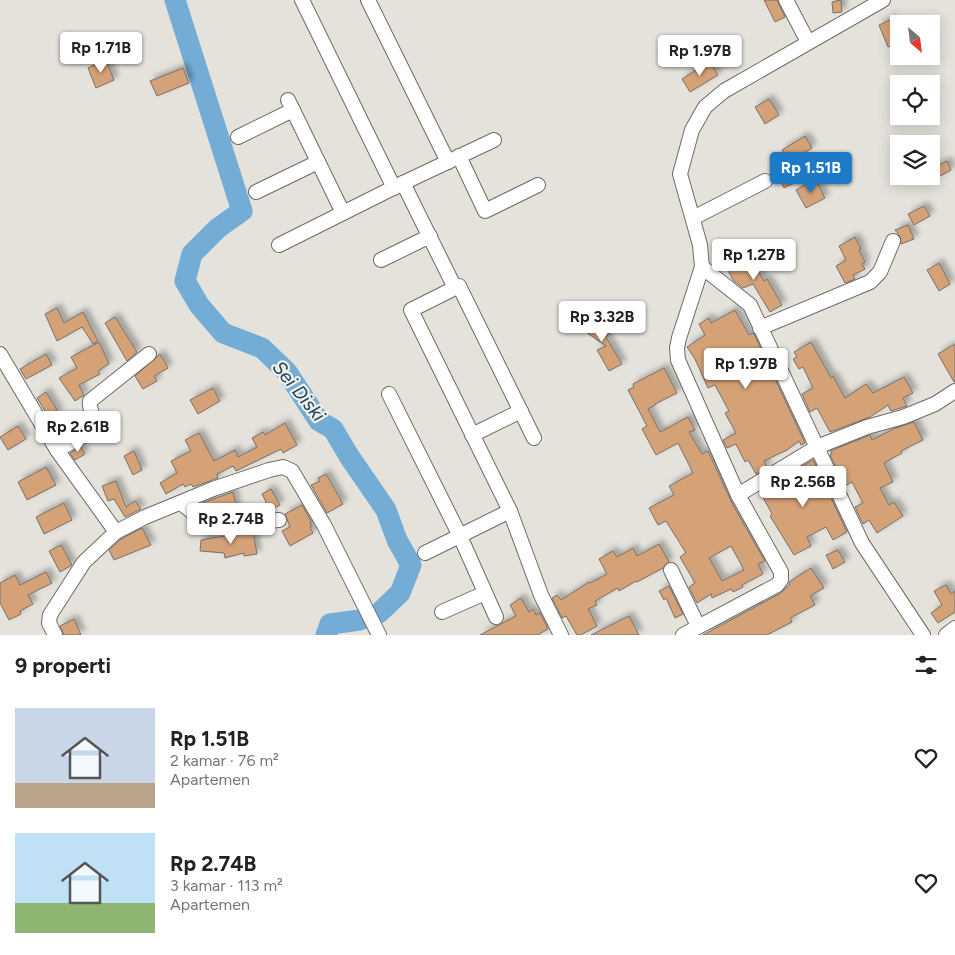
<!DOCTYPE html>
<html lang="id">
<meta charset="utf-8">
<style>
:root{--surface:#fff;--page:#f2f2f2;--text:#222;--muted:#767676;--accent:#1d7ac6}
body{margin:0;font-family:Figtree,sans-serif;background:var(--page);color:var(--text);height:100vh;display:flex;flex-direction:column;font-size:19px;white-space:nowrap}
*{box-sizing:border-box;margin:0}
p{font-size:16px;color:var(--muted)}
.icon{flex:none;width:28px;height:28px;fill:none;stroke:currentColor;stroke-width:2;stroke-linecap:round;stroke-linejoin:round}
.map{position:relative;height:635px;overflow:hidden}
.drawer{display:flex;flex-direction:column;background:var(--surface);flex:1}
.drawer>*{flex:none}
.needle{width:32px;rotate:152deg}
.controls{position:absolute;left:890px;top:15px;display:grid;gap:10px}
.controls a{display:grid;place-items:center;width:50px;height:50px;border-radius:0px;background:var(--surface);box-shadow:0 2px 12px #0003;font-size:25px}
.price{position:absolute;translate:-50% -42px;padding:0 11px;border-radius:5px;background:#fff;color:#222;font-size:16px;line-height:32px;filter:drop-shadow(0 1px 2px #0008)}
.price::after{content:'';position:absolute;left:50%;top:30px;width:15px;height:11px;margin-left:-8px;background:inherit;clip-path:polygon(0 0,100% 0,50% 100%)}
.price.current{background:var(--accent);color:#fff}
ul{padding:0;list-style:none}
li{display:flex;align-items:center;gap:15px;height:125px;padding:0 15px}
li span{display:grid;place-items:center;flex:none;width:140px;height:100px;border-radius:0px;color:#555}
li>.icon{margin-inline-start:auto}
span .icon{width:60px;height:60px;fill:#fffc;stroke-width:1}
li b{font-size:21px}
h2{display:flex;justify-content:space-between;align-items:center;height:60px;padding:0 15px;font-size:21px}
.map>svg:first-child{display:block}
</style>
<div class="map">
<svg width="955" height="635" viewBox="0 0 955 635">
<defs>
<filter id="shadow"><feDropShadow dx="4.5" dy="-4.5" stdDeviation="2.5" flood-color="#0004"/></filter>
</defs>
<rect width="100%" height="100%" fill="#e4e2db"/>
<g fill="none" stroke-linecap="round" stroke-linejoin="round">
<g stroke="#73add5" stroke-width="21">
<polyline points="175,0 242,211 218,228 192,254 185,281 199,305 223,333 262,348 287,372 319,421 333,429 349,456 386,510 397,540 411,565 400,593 379,613"/>
<polyline points="326,635 330,624 360,620"/>
</g>
</g>
<g fill="#d5a177" stroke="#76706c" fill-rule="evenodd" filter="url(#shadow)">
<polygon points="764,0 777,0 785,17 775,22"/>
<polygon points="841,0 842,12 833,13 832,2"/>
<polygon points="892,19 899,34 899,43 888,47 879,25"/>
<polygon points="106,60 114,80 96,88 88,68"/>
<polygon points="709,62 718,75 690,92 682,79"/>
<polygon points="183,68 189,83 157,96 150,81"/>
<polygon points="769,99 779,115 765,124 755,107"/>
<polygon points="805,136 812,148 789,162 782,150"/>
<polygon points="947,161 951,170 931,181 931,169"/>
<polygon points="791,168 798,181 784,188 778,176"/>
<polygon points="815,179 825,198 806,208 796,190"/>
<polygon points="924,206 930,216 914,225 908,214"/>
<polygon points="908,225 914,239 901,244 900,236 895,230"/>
<polygon points="855,237 861,249 859,250 865,262 862,264 865,269 853,275 855,279 845,283 836,266 846,260 839,246"/>
<polygon points="749,255 764,281 767,279 782,305 770,312 753,284 743,288 733,280 726,267"/>
<polygon points="939,263 950,284 939,291 927,270"/>
<polygon points="57,308 64,323 83,312 98,341 93,344 82,327 57,341 45,314"/>
<polygon points="735,310 749,335 753,333 754,334 805,443 801,445 799,441 787,450 764,461 767,467 756,474 748,460 745,462 736,444 727,448 723,440 736,433 725,413 729,411 715,385 708,388 695,359 687,347 705,335 699,324 709,318 711,323"/>
<polygon points="115,317 137,352 127,361 105,323"/>
<polygon points="588,317 610,332 606,337 622,364 609,371 597,350 606,346 580,328"/>
<polygon points="99,342 109,364 98,371 100,374 79,385 84,395 75,401 59,378 77,368 71,357"/>
<polygon points="811,342 831,378 833,376 845,398 866,384 873,393 904,377 913,393 903,398 907,406 891,411 888,405 870,417 830,432 817,408 810,412 802,394 813,388 803,367 799,369 793,359 797,357 794,352"/>
<polygon points="955,344 955,382 954,382 938,354"/>
<polygon points="46,354 52,365 26,379 20,369"/>
<polygon points="160,354 168,368 154,376 157,381 143,389 135,376"/>
<path d="M664 368 677 393 655 404V405L648 409 660 432 688 417 695 430 689 432 702 454 708 451 734 507 765 561 758 564 763 574 742 585 743 587 733 592 731 589 712 598 711 594 697 603 689 587 695 583 680 557 686 553 666 521 658 525 649 508 674 495 669 486 693 473 678 443 656 455 642 429 647 426 628 390 634 387 633 384ZM731 546 744 570 722 581 709 558Z"/>
<polygon points="213,388 220,401 198,414 190,400"/>
<polygon points="46,392 59,413 50,419 37,398"/>
<polygon points="914,422 923,440 901,451 902,453 884,463 893,482 880,488 889,505 894,502 903,516 877,533 869,520 863,524 855,507 863,503 852,482 845,486 830,455 832,454 830,451 870,435 872,440 893,429"/>
<polygon points="285,423 297,445 283,453 281,449 236,471 233,466 217,474 218,478 193,487 191,484 185,487 183,484 166,494 160,483 177,473 171,461 191,451 185,440 199,433 214,461 235,450 238,457 257,447 252,438 263,432 265,435"/>
<polygon points="18,426 26,439 8,450 0,437"/>
<polygon points="81,447 85,454 75,460 70,453"/>
<polygon points="134,451 142,470 133,475 124,456"/>
<polygon points="813,460 847,532 833,540 826,527 807,537 811,546 794,555 770,516 772,514 760,492"/>
<polygon points="46,467 56,485 27,500 18,482"/>
<polygon points="326,474 343,504 327,513 311,485 320,481 318,478"/>
<polygon points="116,481 126,507 135,501 141,509 125,517 114,499 108,501 102,486"/>
<polygon points="271,489 280,505 270,510 262,494"/>
<polygon points="233,492 238,515 219,513 217,507 204,510 202,503"/>
<polygon points="64,503 72,520 44,534 36,517"/>
<polygon points="302,505 311,521 310,522 312,526 310,527 313,533 290,546 282,531 290,527 285,514"/>
<polygon points="142,528 151,545 114,560 109,550 121,539"/>
<polygon points="253,531 257,554 244,556 244,553 225,558 224,553 200,551 201,540"/>
<polygon points="659,544 669,562 663,568 637,582 636,581 619,591 618,588 595,601 597,605 588,609 597,626 581,635 577,635 566,616 562,618 552,598 557,595 561,600 589,582 590,583 607,574 599,559 613,551 617,557 633,548 637,556"/>
<polygon points="61,545 72,565 60,572 49,551"/>
<polygon points="838,550 845,562 833,569 826,555"/>
<polygon points="811,568 824,588 810,596 815,605 790,618 792,622 767,635 703,635 781,593 790,584 789,582"/>
<polygon points="46,572 52,583 28,595 33,604 20,611 21,614 9,620 0,603 0,583 15,575 20,585"/>
<polygon points="946,585 951,594 955,591 955,612 938,623 931,613 942,605 934,591"/>
<polygon points="669,586 683,614 675,618 666,598 664,600 659,591"/>
<polygon points="521,598 529,612 533,609 536,615 540,613 548,629 538,635 480,635 516,616 510,605"/>
<polygon points="629,616 639,635 591,635"/>
<polygon points="74,619 81,635 64,635 60,626"/>
</g>
<g fill="none" stroke-linecap="round" stroke-linejoin="round">
<defs>
<g id="minor">
<polyline points="302,0 394,188"/>
<polyline points="368,0 448,162"/>
<polyline points="786,0 808,42"/>
<polyline points="288,100 343,213"/>
<polyline points="238,137 293,110"/>
<polyline points="459,156 485,211 538,185"/>
<polyline points="403,183 494,140"/>
<polyline points="256,192 318,162"/>
<polyline points="693,218 765,181"/>
<polyline points="279,245 403,183 455,288 459,286 534,438"/>
<polyline points="381,260 430,236"/>
<polyline points="702,267 750,305 862,543 923,635"/>
<polyline points="455,288 411,310 510,511 541,595 561,635"/>
<polyline points="760,328 870,282 880,272 893,241"/>
<polyline points="0,354 57,450 116,532"/>
<polyline points="389,394 460,536 496,617"/>
<polyline points="472,435 521,411"/>
<path d="M57 450 94 430C98 421 88 411 90 401L149 354"/>
<polyline points="738,495 817,447 867,427 903,417 935,404 955,391"/>
<polyline points="181,503 201,519 231,524 279,520"/>
<polyline points="425,553 510,511"/>
<polyline points="671,570 698,626"/>
<polyline points="442,612 485,593"/>
<polyline points="55,635 49,623 50,615 84,562 116,532 145,517 213,489 269,470 283,467 292,471 324,525 379,635"/>
<polyline points="683,635 777,585 781,580 781,572 738,495 678,360 677,348 679,338 702,267 700,245 680,174 692,130 705,107 724,91 883,0"/>
<polyline points="946,635 955,628"/>
</g>
</defs>
<use href="#minor" stroke="#6d6b65" stroke-width="16"/>
<use href="#minor" stroke="#fff" stroke-width="14"/>
</g>
<g text-anchor="middle" dominant-baseline="central" stroke-width="4.5" stroke-linejoin="round" paint-order="stroke">
<g font-size="19" font-style="italic" fill="#14425e" stroke="#f1efe8">
<text transform="translate(299 391) rotate(51)">Sei Diski</text>
</g>
</g>
</svg>
<div class="controls">
<a><svg class="needle" viewBox="-14 -14 28 28"><path d="M0-13l5 13h-10z" fill="#e53935"/><path d="M0 13l5-13h-10z" fill="#767676"/></svg></a>
<a><svg class="icon" aria-label="locate" viewBox="0 0 24 24"><circle cx="12" cy="12" r="6"/><path d="M12 2v4M12 18v4M2 12h4M18 12h4"/></svg></a>
<a><svg class="icon" aria-label="layers" viewBox="0 0 24 24"><path d="M12 4l9 5-9 5-9-5zM3 14l9 5 9-5"/></svg></a>
</div>
<b class="price" style="left:101px;top:74px">Rp 1.71B</b>
<b class="price" style="left:700px;top:77px">Rp 1.97B</b>
<b class="price current" style="left:811px;top:194px">Rp 1.51B</b>
<b class="price" style="left:754px;top:281px">Rp 1.27B</b>
<b class="price" style="left:602px;top:343px">Rp 3.32B</b>
<b class="price" style="left:746px;top:390px">Rp 1.97B</b>
<b class="price" style="left:78px;top:453px">Rp 2.61B</b>
<b class="price" style="left:803px;top:508px">Rp 2.56B</b>
<b class="price" style="left:231px;top:545px">Rp 2.74B</b>
</div>
<section class="drawer">
<h2>9 properti<svg class="icon" aria-label="filters" viewBox="0 0 24 24"><path d="M4 7h16M4 17h16"/><circle cx="9" cy="7" r="2"/><circle cx="15" cy="17" r="2"/></svg></h2>
<ul>
<li><span style="background:linear-gradient(#c9d6e8 75%,#b9a48a 0)"><svg class="icon" aria-label="home" viewBox="0 0 24 24"><path d="M3 11l9-7 9 7M6 9v11h12V9"/></svg></span><div><b>Rp 1.51B</b><p>2 kamar · 76 m²</p><p>Apartemen</p></div><svg class="icon" aria-label="heart" viewBox="0 0 24 24"><path d="M12 20l-8-8c-3-5 5-10 8-4 3-6 11-1 8 4z"/></svg></li>
<li><span style="background:linear-gradient(#bfe0f5 70%,#8fb573 0)"><svg class="icon" aria-label="home" viewBox="0 0 24 24"><path d="M3 11l9-7 9 7M6 9v11h12V9"/></svg></span><div><b>Rp 2.74B</b><p>3 kamar · 113 m²</p><p>Apartemen</p></div><svg class="icon" aria-label="heart" viewBox="0 0 24 24"><path d="M12 20l-8-8c-3-5 5-10 8-4 3-6 11-1 8 4z"/></svg></li>
</ul>
</section>
